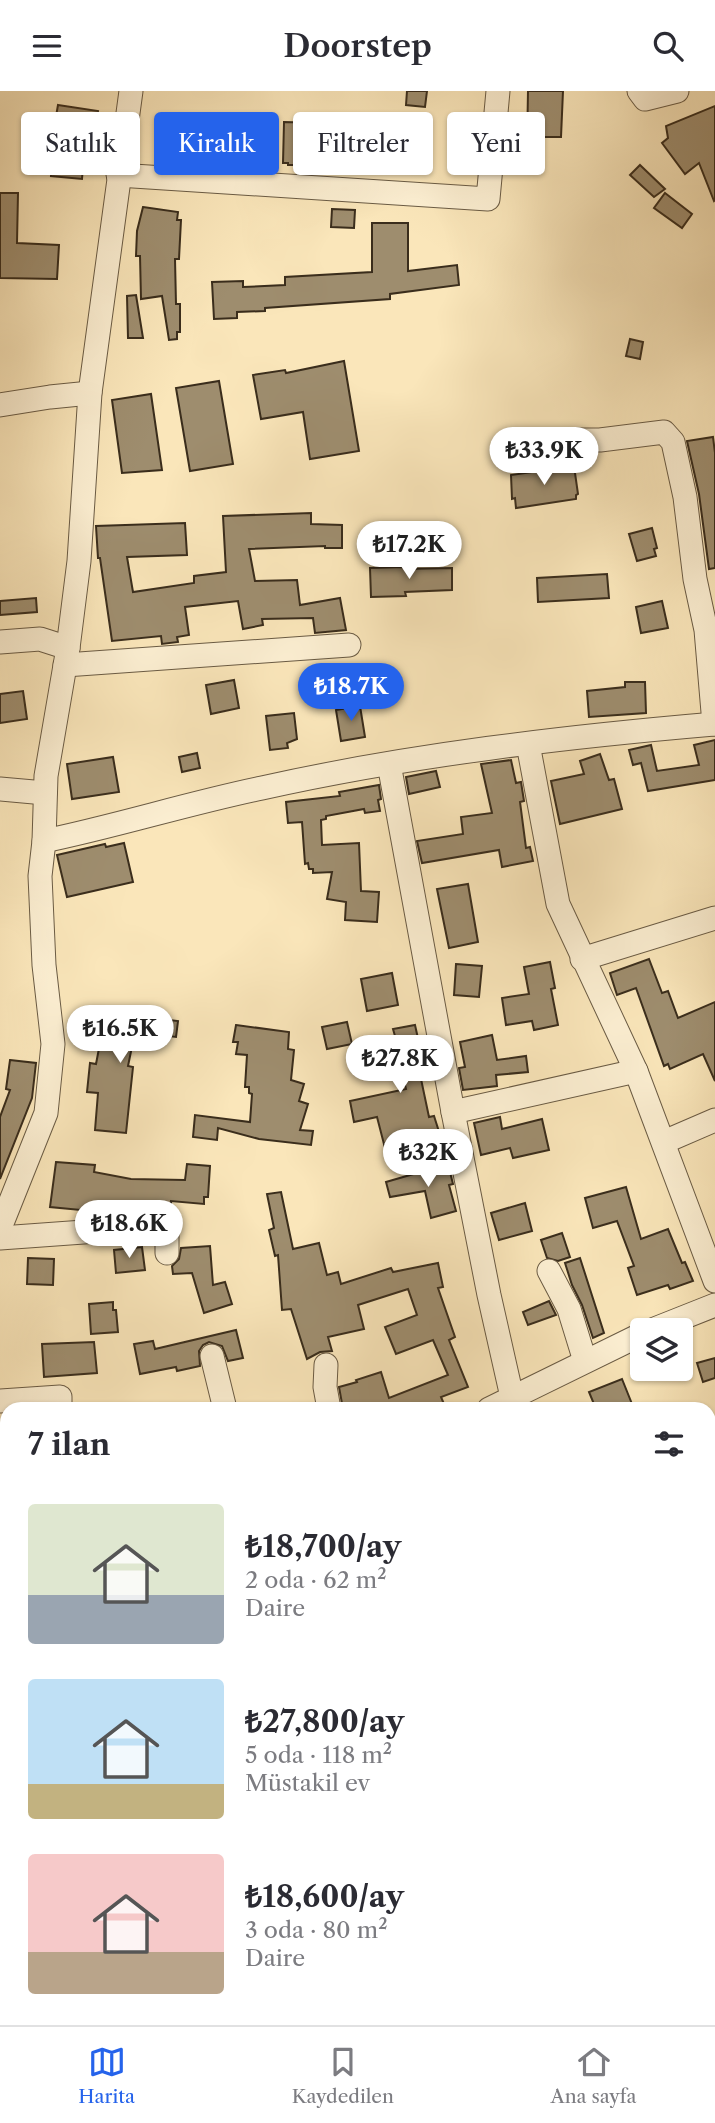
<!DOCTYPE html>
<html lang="tr">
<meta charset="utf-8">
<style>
:root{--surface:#fff;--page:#f7f7f7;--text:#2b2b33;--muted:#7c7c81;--line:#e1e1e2;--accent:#2563eb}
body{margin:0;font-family:"Libre Caslon Text",serif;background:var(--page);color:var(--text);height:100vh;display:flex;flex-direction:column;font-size:26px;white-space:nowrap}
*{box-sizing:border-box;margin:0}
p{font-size:23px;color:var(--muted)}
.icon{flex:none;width:38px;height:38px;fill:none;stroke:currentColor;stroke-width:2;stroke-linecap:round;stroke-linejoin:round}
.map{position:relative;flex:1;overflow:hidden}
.sheet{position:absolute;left:0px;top:1311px;width:716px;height:625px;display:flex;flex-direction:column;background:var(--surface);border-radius:21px 21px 0 0;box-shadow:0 2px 5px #0004}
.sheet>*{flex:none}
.hud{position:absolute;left:21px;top:21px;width:674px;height:63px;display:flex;gap:14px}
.tools{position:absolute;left:630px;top:1227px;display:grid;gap:14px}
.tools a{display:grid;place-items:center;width:63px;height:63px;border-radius:7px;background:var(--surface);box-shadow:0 2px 5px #0004;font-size:35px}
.price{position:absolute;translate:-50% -60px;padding:0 16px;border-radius:24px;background:#fff;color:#222;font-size:23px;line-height:46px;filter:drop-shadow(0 2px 4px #0008)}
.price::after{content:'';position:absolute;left:50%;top:42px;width:21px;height:16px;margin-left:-10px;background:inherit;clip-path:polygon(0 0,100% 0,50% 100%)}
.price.selected{background:var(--accent);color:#fff}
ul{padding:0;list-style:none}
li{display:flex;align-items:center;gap:21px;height:175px;padding:0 28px}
li span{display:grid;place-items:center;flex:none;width:196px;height:140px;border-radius:7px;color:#555}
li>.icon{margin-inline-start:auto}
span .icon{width:84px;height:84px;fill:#fffc;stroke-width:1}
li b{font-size:30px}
h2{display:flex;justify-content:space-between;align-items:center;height:84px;padding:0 28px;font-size:30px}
.chip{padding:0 24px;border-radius:7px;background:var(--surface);box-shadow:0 2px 5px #0004;font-size:24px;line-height:63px}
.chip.selected{background:var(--accent);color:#fff}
header{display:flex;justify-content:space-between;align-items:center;height:91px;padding:0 28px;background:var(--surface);font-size:32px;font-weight:600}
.dock{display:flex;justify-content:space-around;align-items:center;height:98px;border-top:2px solid var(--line);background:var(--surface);font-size:19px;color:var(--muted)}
.dock a{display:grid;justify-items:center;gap:4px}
.dock .selected{color:var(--accent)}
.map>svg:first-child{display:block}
</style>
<header><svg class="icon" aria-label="menu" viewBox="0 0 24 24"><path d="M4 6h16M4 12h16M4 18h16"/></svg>Doorstep<svg class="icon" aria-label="search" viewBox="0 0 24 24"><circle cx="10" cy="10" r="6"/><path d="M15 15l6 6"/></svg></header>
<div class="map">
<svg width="715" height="1934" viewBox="0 0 715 1934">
<rect width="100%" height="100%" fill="#fae6ba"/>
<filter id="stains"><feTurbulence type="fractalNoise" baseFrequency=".00286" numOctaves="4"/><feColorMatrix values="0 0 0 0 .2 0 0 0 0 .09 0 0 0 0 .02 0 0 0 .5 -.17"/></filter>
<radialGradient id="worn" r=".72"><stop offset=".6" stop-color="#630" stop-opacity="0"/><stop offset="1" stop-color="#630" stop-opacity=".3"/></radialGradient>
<g fill="#9e8d6e" stroke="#3a2d1c" stroke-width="2">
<polygon points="407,0 427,0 425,16 406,14"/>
<polygon points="528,0 563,0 561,46 542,46 541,82 522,82 523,56 527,56"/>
<polygon points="58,14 98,20 95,38 55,31"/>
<polygon points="715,15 715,109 714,110 699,72 685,83 662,52 668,47 666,35"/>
<polygon points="284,31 355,33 354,74 288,74 288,72 283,72"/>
<polygon points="53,60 84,63 82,88 51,85"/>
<polygon points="640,74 665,98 654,106 630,84"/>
<polygon points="0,102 18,102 17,152 59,154 57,188 0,187"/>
<polygon points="665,102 692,123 682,137 654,117"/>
<polygon points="143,116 178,121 177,129 181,129 179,168 175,168 176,213 180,213 180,241 177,241 177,248 169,249 162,205 141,208 140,165 136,165 137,140"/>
<polygon points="332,118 355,119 354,137 331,136"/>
<polygon points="372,132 408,132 408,180 457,174 459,194 390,203 390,208 265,217 265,220 237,221 237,227 214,228 212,191 243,190 243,196 285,194 285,186 372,181"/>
<polygon points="136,204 143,247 128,247 127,205"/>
<polygon points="630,248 643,251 640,268 626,265"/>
<polygon points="344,270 359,360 310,368 303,321 261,328 253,284 285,279 286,282"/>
<polygon points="219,290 233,373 190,380 176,297"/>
<polygon points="151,303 162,379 122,382 112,309"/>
<polygon points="713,346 715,362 715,477 709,478 699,403 687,350"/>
<polygon points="574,375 578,403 576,404 576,408 516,417 515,407 512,408 511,384"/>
<polygon points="311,422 311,433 342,434 342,457 325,457 325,455 249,458 255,490 297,489 300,514 340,507 346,539 315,542 313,527 262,528 263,534 243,538 238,510 185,516 189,544 177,546 178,551 162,553 161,545 112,550 100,467 98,467 96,435 185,432 187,464 127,466 133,501 194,492 194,485 226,481 223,425"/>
<polygon points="652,437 657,457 654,458 656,465 637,470 629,443"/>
<polygon points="405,476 405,478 452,477 452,499 405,501 406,505 371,506 370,477"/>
<polygon points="607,483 609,507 538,511 537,487"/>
<polygon points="36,507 37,521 0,524 0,510"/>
<polygon points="662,510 668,537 641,542 636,516"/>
<polygon points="234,589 239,617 211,623 206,594"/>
<polygon points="625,591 645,591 646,622 589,626 587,600 625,596"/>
<polygon points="23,600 27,628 0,632 0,603"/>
<polygon points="360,615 365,646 341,650 336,619"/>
<polygon points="294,622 297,648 287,652 288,657 270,659 266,625"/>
<polygon points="715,649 715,689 648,700 641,672 633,674 629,659 651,654 657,680 699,674 694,654"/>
<polygon points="197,662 200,677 182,681 179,666"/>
<polygon points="600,663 609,689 614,688 622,718 560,733 551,690 584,683 580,670"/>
<polygon points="113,666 119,701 72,708 67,673"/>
<polygon points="511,669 516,692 521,691 524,710 520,711 526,757 530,756 533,770 502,776 499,759 422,772 417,750 463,743 461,726 492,722 481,673"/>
<polygon points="436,680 440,696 409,703 406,686"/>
<polygon points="379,694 381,708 378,709 380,720 365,722 364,718 326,725 326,728 321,729 322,754 359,752 361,800 379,801 377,831 345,829 346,811 327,808 332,781 313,782 313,778 309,778 308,772 305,773 302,731 288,732 286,711 340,705 339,701"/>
<polygon points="124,752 133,791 67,806 57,764 105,753 106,756"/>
<polygon points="468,793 478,851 449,857 437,798"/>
<polygon points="649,868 662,902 668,900 678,927 715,911 715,990 703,963 670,978 668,973 664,975 636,897 617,904 610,882"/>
<polygon points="550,871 555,897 551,898 558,934 534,939 532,930 506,934 502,907 529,903 524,876"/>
<polygon points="456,873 482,875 479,906 454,904"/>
<polygon points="392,882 398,914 367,920 361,888"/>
<polygon points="107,916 138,922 138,925 178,930 176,946 135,941 128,975 133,976 126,1042 95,1039 98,1002 87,1001 90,972 96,973"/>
<polygon points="347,931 352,953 327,958 322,936"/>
<polygon points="236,934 289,941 288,958 294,959 291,989 304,993 299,1010 308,1013 300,1039 313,1040 311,1054 259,1048 218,1037 217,1049 193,1046 195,1024 250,1031 252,1003 249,1002 249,996 245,996 247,964 236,963 238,951 233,951"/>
<polygon points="415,934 419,952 417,953 425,987 421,988 429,1026 434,1025 441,1047 412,1057 410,1050 385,1057 377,1026 354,1031 350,1010 406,998 397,960 365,969 361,954 395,945 393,938"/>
<polygon points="492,944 497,969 526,965 528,981 496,984 497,995 463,999 459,977 465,976 460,951"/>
<polygon points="10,969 36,972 32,1007 0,1088 0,1026 10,999 6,998"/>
<polygon points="500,1026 502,1038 542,1028 549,1059 513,1067 510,1057 481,1064 474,1032"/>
<polygon points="56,1071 95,1074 94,1081 131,1088 185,1089 187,1073 210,1075 208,1106 204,1106 204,1113 171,1110 171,1117 119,1116 118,1123 91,1118 91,1120 50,1116"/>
<polygon points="448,1073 453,1093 449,1094 456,1120 431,1127 425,1100 390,1106 386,1091"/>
<polygon points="626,1096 641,1148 668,1138 682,1172 685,1171 693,1190 670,1198 668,1194 637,1204 628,1177 634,1175 617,1130 593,1137 585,1107"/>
<polygon points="281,1101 293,1158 319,1152 327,1184 338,1181 341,1193 391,1177 393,1181 438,1172 443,1196 438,1197 455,1246 449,1249 468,1296 441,1306 444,1313 431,1318 343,1318 339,1296 357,1291 356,1289 381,1281 389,1307 448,1284 433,1249 396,1263 385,1236 417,1224 408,1198 358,1214 364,1238 328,1246 332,1260 320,1261 307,1268 291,1218 282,1219 278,1164 275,1165 269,1139 274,1137 267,1103"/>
<polygon points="525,1112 532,1140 499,1149 491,1122"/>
<polygon points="562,1142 570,1166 558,1170 547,1167 541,1149"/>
<polygon points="210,1155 213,1194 225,1191 232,1213 204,1222 192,1182 173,1183 172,1175 179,1168 181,1157"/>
<polygon points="142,1156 145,1179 116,1182 114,1159"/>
<polygon points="28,1167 54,1168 53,1194 27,1193"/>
<polygon points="580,1167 604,1242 593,1247 582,1214 572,1194 565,1172"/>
<polygon points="549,1210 556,1224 528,1234 523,1221"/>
<polygon points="113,1211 113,1219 116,1219 118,1241 91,1243 89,1213"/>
<polygon points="236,1239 243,1267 228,1270 222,1255 209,1251 203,1254 199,1260 200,1275 177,1280 176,1276 140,1283 134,1253 153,1250 155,1258"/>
<polygon points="94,1251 97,1282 44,1286 42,1253"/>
<polygon points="715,1267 715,1287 703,1291 697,1272"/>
<polygon points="622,1288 634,1318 596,1318 589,1301"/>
</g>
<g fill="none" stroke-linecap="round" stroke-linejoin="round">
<defs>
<g id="minor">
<polyline points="639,0 645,8 677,0"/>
<polyline points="118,84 488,108 498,0"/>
<polyline points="0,314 50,306 90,302"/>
<polyline points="561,349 600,349 664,341 673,351 685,406 695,488 706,539 714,633"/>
<polyline points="0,551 40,548 68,557"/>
<polyline points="65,574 349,554"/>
<polyline points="528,653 558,813 636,980 715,1190"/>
<polyline points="389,673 453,1021 489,1204 512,1306"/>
<polyline points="0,698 45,702"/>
<path d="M44 750C117 735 189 712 262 697 410 664 564 646 715 633"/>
<polyline points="582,868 715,827"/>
<polyline points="453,1021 636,980"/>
<polyline points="664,1051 715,1029"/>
<polyline points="0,1137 46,1022 53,953 44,874 40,785 44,750 46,685 68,557 79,470 90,302 131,0"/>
<polyline points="0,1147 167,1135 167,1162"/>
<polyline points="549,1180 569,1218 585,1270"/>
<polyline points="652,1239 715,1214"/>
<polyline points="212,1265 225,1318"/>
<polyline points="326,1274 325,1296 329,1318"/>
<polyline points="0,1310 60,1306 60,1318"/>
<polyline points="489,1318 642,1243"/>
<polyline points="0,1444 7,1443"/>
<polyline points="709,1719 715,1718"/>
<polyline points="0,1773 7,1799"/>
<polyline points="709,1865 715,1863"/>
<polyline points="42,1928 43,1934"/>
<polyline points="106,1928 108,1934"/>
<polyline points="300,1928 302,1934"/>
<polyline points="477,1928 478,1934"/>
<polyline points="679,1928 681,1934"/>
<polyline points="130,1934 150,1928"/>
<polyline points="563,1934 573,1928"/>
</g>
</defs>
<use href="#minor" stroke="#6a5b44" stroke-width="25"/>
<use href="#minor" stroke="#fcefd2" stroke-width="23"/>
</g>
<rect width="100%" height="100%" filter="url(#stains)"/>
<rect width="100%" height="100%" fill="url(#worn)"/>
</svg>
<div class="tools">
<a><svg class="icon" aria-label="layers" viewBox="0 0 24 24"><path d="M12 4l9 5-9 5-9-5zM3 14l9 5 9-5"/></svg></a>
</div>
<b class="price" style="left:544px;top:396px">₺33.9K</b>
<b class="price" style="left:409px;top:490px">₺17.2K</b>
<b class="price selected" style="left:351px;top:632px">₺18.7K</b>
<b class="price" style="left:120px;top:974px">₺16.5K</b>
<b class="price" style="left:400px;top:1004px">₺27.8K</b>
<b class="price" style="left:428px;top:1098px">₺32K</b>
<b class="price" style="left:129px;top:1169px">₺18.6K</b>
<div class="hud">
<a class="chip">Satılık</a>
<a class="chip selected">Kiralık</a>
<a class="chip">Filtreler</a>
<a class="chip">Yeni</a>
</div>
<section class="sheet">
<h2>7 ilan<svg class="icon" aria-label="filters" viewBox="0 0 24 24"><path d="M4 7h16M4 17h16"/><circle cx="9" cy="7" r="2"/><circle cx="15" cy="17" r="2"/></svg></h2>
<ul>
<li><span style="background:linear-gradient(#dfe7d0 65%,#9aa5b1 0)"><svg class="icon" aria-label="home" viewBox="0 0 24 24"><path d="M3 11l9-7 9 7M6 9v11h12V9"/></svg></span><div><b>₺18,700/ay</b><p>2 oda · 62 m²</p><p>Daire</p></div></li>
<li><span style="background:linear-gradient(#bfe0f5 75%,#c2b280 0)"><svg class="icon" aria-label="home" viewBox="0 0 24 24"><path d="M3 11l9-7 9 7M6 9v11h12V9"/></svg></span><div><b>₺27,800/ay</b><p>5 oda · 118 m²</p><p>Müstakil ev</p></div></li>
<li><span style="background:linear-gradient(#f6c9c9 70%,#b9a48a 0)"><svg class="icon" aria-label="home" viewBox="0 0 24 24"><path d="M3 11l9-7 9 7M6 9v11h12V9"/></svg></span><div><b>₺18,600/ay</b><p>3 oda · 80 m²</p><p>Daire</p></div></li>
</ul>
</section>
</div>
<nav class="dock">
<a class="selected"><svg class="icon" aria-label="map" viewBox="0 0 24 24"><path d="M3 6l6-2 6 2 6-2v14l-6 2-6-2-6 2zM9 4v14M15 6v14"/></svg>Harita</a>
<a><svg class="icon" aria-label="saved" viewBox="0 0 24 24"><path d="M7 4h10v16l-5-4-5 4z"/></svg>Kaydedilen</a>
<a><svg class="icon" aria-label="home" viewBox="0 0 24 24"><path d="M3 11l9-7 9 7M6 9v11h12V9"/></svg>Ana sayfa</a>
</nav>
